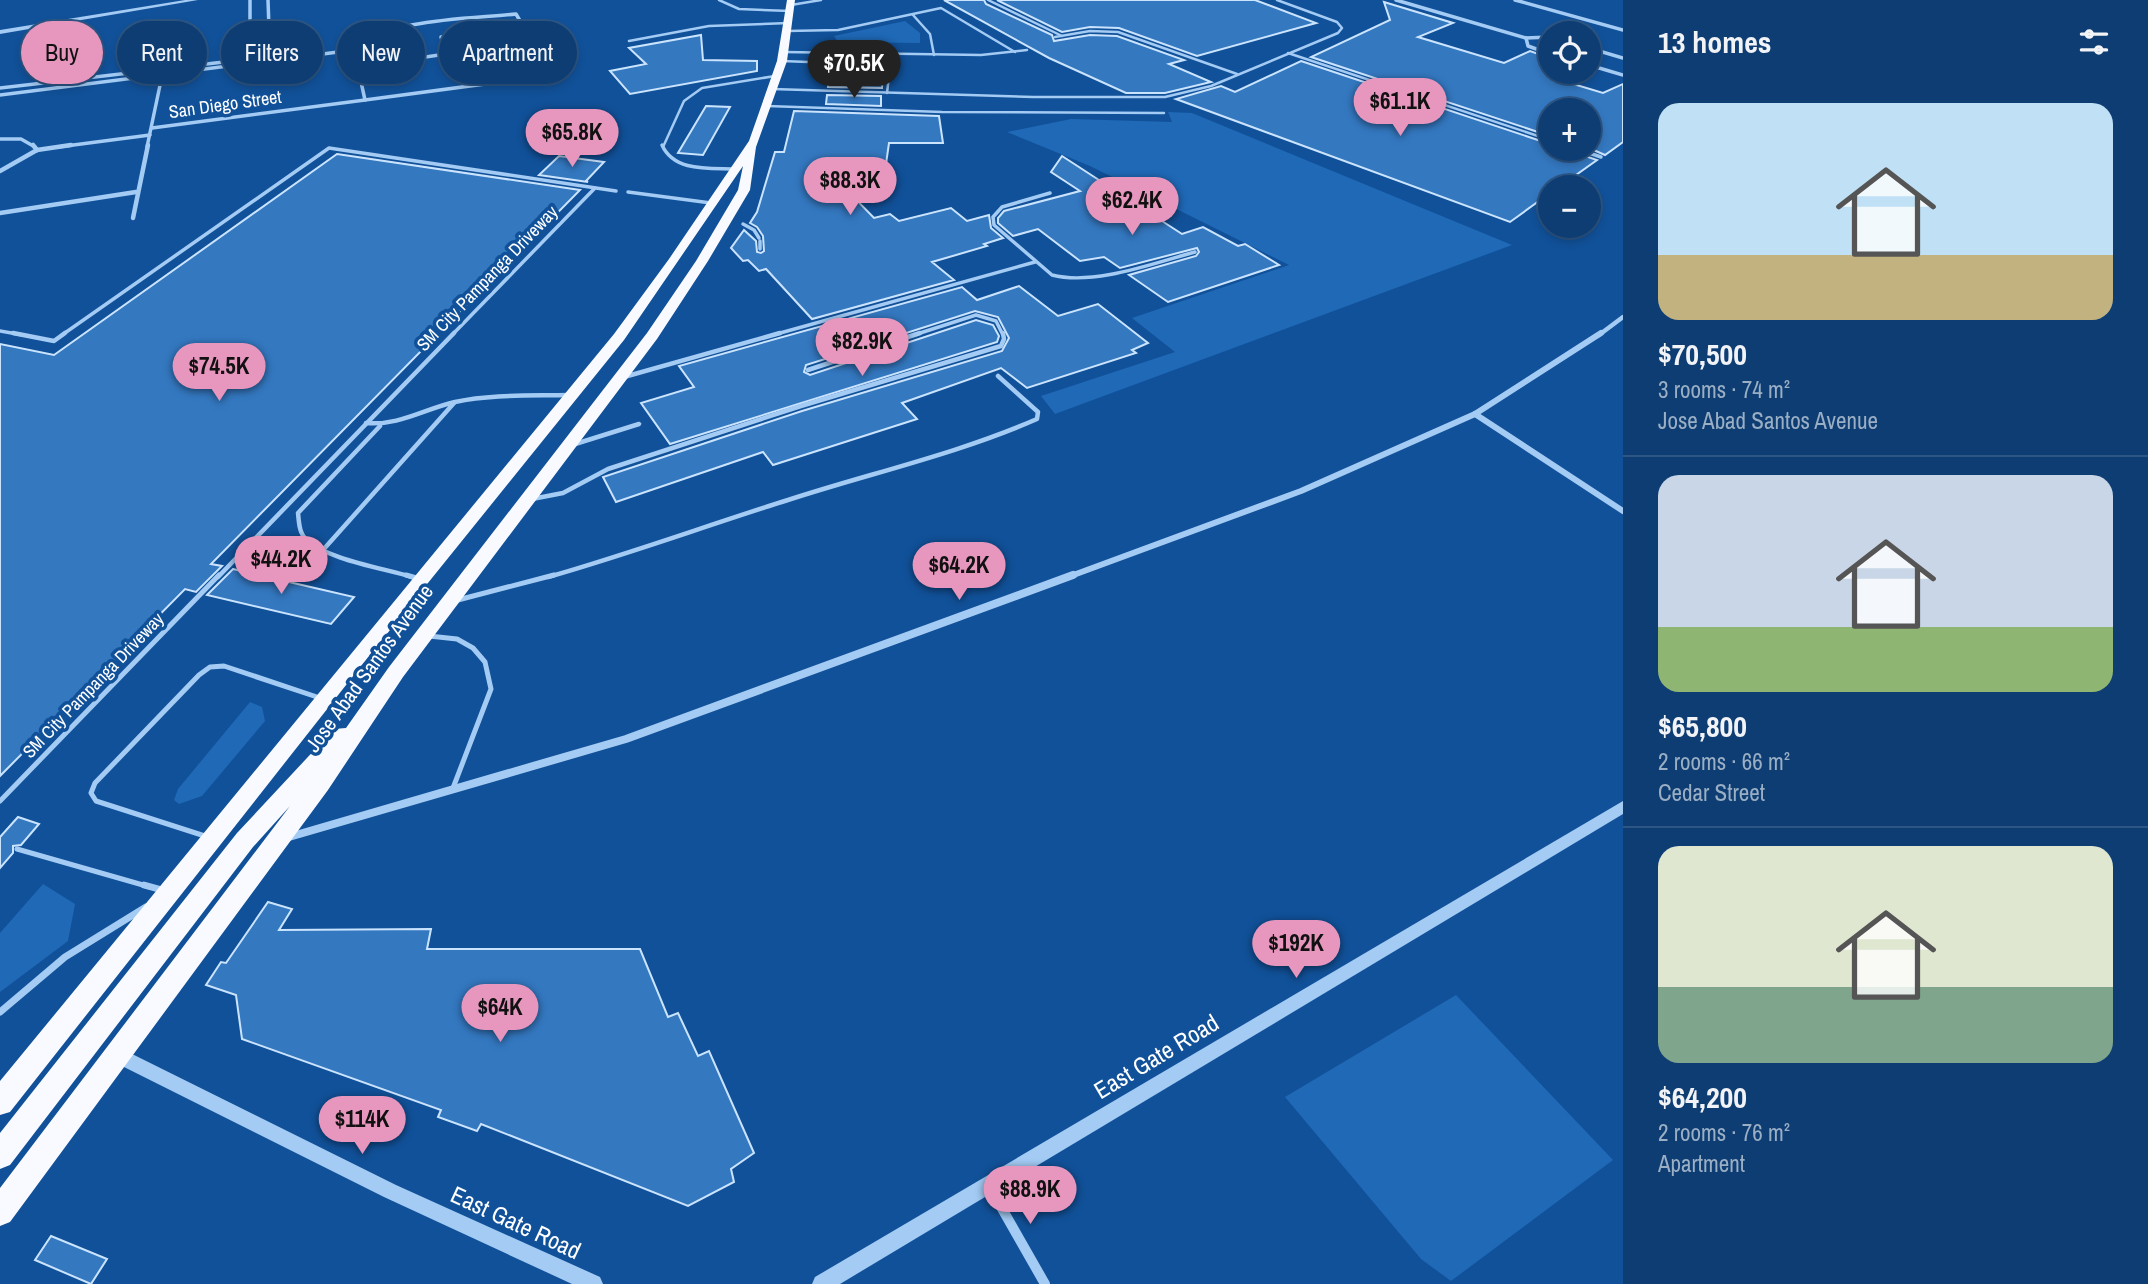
<!DOCTYPE html>
<meta charset="utf-8">
<style>
:root{--surface:#0d3d73;--page:#164478;--text:#f1f3f6;--muted:#9aaec4;--line:#2d5685;--accent:#e797bd}
body{margin:0;font-family:"Archivo Narrow",sans-serif;background:var(--page);color:var(--text);height:100vh;display:flex;flex-direction:column;font-size:26px;white-space:nowrap}
*{box-sizing:border-box;margin:0}
p{font-size:23px;color:var(--muted)}
.icon{flex:none;width:38px;height:38px;fill:none;stroke:currentColor;stroke-width:2;stroke-linecap:round;stroke-linejoin:round}
.map{position:relative;flex:1;overflow:hidden}
.panel{display:flex;flex-direction:column;background:var(--surface);width:525px}
.panel>*{flex:none}
.banner{position:absolute;left:21px;top:21px;width:665px;height:63px;display:flex;gap:14px}
.controls{position:absolute;left:1538px;top:21px;display:grid;gap:14px}
.controls a{display:grid;place-items:center;width:63px;height:63px;border-radius:50%;background:var(--surface);box-shadow:0 4px 10px #0003,0 0 0 2px var(--line);font-size:35px}
.price{position:absolute;translate:-50% -60px;padding:0 16px;border-radius:24px;background:var(--accent);color:#111;font-size:23px;line-height:46px;filter:drop-shadow(0 2px 4px #0008)}
.price::after{content:'';position:absolute;left:50%;top:42px;width:21px;height:16px;margin-left:-10px;background:inherit;clip-path:polygon(0 0,100% 0,50% 100%)}
.price.selected{background:#222;color:#fff}
ul{padding:0;list-style:none}
li{display:grid;align-content:center;gap:14px;height:371px;padding:0 35px}
li+li{border-top:2px solid var(--line)}
li span{display:grid;place-items:center;height:217px;border-radius:21px;color:#555}
li>.icon{margin-inline-start:auto}
span .icon{width:126px;height:126px;fill:#fffc;stroke-width:1}
li b{font-size:30px}
h2{display:flex;justify-content:space-between;align-items:center;height:84px;padding:0 35px;font-size:30px}
.pill{padding:0 24px;border-radius:32px;background:var(--surface);box-shadow:0 4px 10px #0003,0 0 0 2px var(--line);font-size:24px;line-height:63px}
.pill.selected{background:var(--accent);color:#111}
main{display:flex;flex:1;min-height:0}
.map>svg:first-child{display:block}
</style>
<main>
<div class="map">
<svg width="1623" height="1284" viewBox="0 0 1623 1284">
<rect width="100%" height="100%" fill="#115199"/>
<g fill="#1f69b7">
<polygon points="905,21 920,33 920,43 838,42 834,36"/>
<polygon points="1168,112 1192,113 1512,245 1055,414 1041,396 1175,352 1132,318 1289,265 1090,166 1007,132 1071,119 1172,122"/>
<polygon points="250,702 262,707 265,721 202,796 179,804 174,800 178,789"/>
<polygon points="43,884 75,904 68,941 0,992 0,933"/>
<polygon points="1456,995 1613,1160 1451,1281 1421,1259 1285,1097"/>
</g>
<g fill="#3478c0" stroke="#cbe4fe" stroke-width="2">
<polygon points="944,0 984,0 986,4 1052,35 1054,41 1090,35 1117,36 1184,60 1169,64 1211,82 1165,93 1126,93 1049,58"/>
<polygon points="997,0 1255,0 1316,23 1197,56 1119,28 1090,27 1062,32"/>
<polygon points="1384,2 1453,23 1418,37 1504,63 1530,51 1550,58 1550,77 1603,93 1623,84 1623,142 1605,155 1589,148 1589,110 1550,110 1550,136 1311,57 1390,20"/>
<polygon points="701,35 703,60 757,61 757,71 630,94 610,71 646,64 629,48"/>
<polygon points="1301,61 1550,144 1550,149 1573,149 1576,153 1597,160 1559,187 1550,187 1550,193 1510,222 1176,99 1221,86 1235,92"/>
<polygon points="831,67 883,69 882,88 828,87"/>
<polygon points="827,95 881,96 881,106 826,104"/>
<polygon points="706,106 730,107 703,155 678,153"/>
<polygon points="794,111 939,116 943,143 889,143 885,171 838,181 874,218 890,214 899,221 951,208 967,221 989,215 991,228 1003,238 984,244 987,246 932,262 954,280 812,319 766,269 759,271 748,260 743,261 731,248 744,230 756,241 757,252 761,253 764,251 763,236 757,227 750,223 757,212 775,152 784,152"/>
<polygon points="337,154 580,190 211,564 222,566 196,592 185,589 0,776 0,344 54,355"/>
<polygon points="559,156 604,162 586,181 588,182 539,175"/>
<polygon points="1062,156 1182,234 1203,227 1238,246 1245,244 1279,265 1168,302 1129,275 1196,256 1199,252 1197,248 1120,268 1104,257 1080,261 1038,229 1013,236 998,223 998,218 1004,211 1080,191 1051,172"/>
<polygon points="1019,286 1058,316 1098,304 1148,343 1132,350 1136,353 1027,388 1001,368 902,403 917,419 773,465 763,452 616,502 603,477 802,411 1002,351 1009,338 998,317 975,311 806,365 804,372 810,375 976,320 993,325 999,336 997,342 670,444 641,403 694,387 679,366 962,287 977,300"/>
<polygon points="233,569 354,597 331,624 207,595"/>
<polygon points="18,817 39,824 21,845 13,846 13,853 0,868 0,837"/>
<polygon points="268,902 292,909 279,930 431,929 427,949 640,949 668,1017 678,1013 698,1056 709,1051 754,1153 731,1169 734,1182 688,1206 481,1124 477,1131 438,1117 441,1110 242,1039 236,995 206,985 221,962 226,963"/>
<polygon points="51,1236 107,1259 91,1284 35,1260"/>
</g>
<g fill="none" stroke-linecap="round" stroke-linejoin="round">
<g stroke="#a3cbf4" stroke-width="2.5">
<polyline points="719,0 739,9 790,11"/>
<polyline points="988,0 1062,36"/>
<polyline points="791,5 821,0"/>
<polyline points="913,15 930,34 934,55"/>
<polyline points="787,31 838,30 941,8 1015,52"/>
<polyline points="1055,37 1090,31 1118,32 1237,74"/>
<polyline points="629,41 709,26 789,23"/>
<polyline points="783,52 981,55 1027,50"/>
<polyline points="1288,53 1550,140"/>
<polyline points="782,61 886,65 890,67 887,93"/>
<polyline points="772,89 1033,97 1165,97 1211,86 1338,33 1342,28 1337,22 1277,0"/>
<polyline points="767,106 942,112 1164,113"/>
<polyline points="663,147 684,101 702,88 775,76"/>
</g>
<g stroke="#a3cbf4" stroke-width="3.5">
<path d="M662 145C674 172 709 168 734 169"/>
<polyline points="1577,149 1601,157"/>
<polyline points="628,192 711,203"/>
<path d="M1050 193 1002 207 993 217 994 225 1052 275C1094 286 1154 263 1195 252"/>
<polyline points="743,224 754,230 759,238"/>
<polyline points="760,241 760,249"/>
<polyline points="0,331 23,335"/>
<polyline points="62,335 329,148 616,191"/>
<polyline points="452,335 595,188"/>
<polyline points="773,335 1035,262"/>
<polyline points="914,335 976,315 996,321 1003,335"/>
</g>
<g stroke="#a3cbf4" stroke-width="4.5">
<polyline points="13,333 54,341 65,333"/>
<polyline points="808,370 920,333"/>
<polyline points="624,377 780,333"/>
<path d="M366 423C399 426 424 409 455 402 492 394 531 396 569 395"/>
<path d="M380 426 298 513C299 522 299 533 306 539 327 560 383 568 412 577"/>
<polyline points="572,445 639,424"/>
<polyline points="532,499 563,493 608,469 801,406 1001,346 1004,339 1003,333"/>
<polyline points="323,550 454,403"/>
<polyline points="218,577 454,333"/>
<path d="M548 577C629 554 708 525 788 500 871 473 957 454 1037 419L1038 412 998 376"/>
</g>
<g stroke="#a3cbf4" stroke-width="5">
<polyline points="406,575 420,579"/>
<polyline points="454,601 554,575"/>
<polyline points="429,636 457,639 473,648 485,662 491,689 453,788"/>
<polyline points="0,801 219,575"/>
<polyline points="208,837 96,801 91,793 95,783 199,675 210,667 224,666 320,698"/>
<polyline points="17,849 150,887"/>
</g>
<g stroke="#a3cbf4" stroke-width="7">
<polyline points="144,885 162,890"/>
<polyline points="0,1012 65,957 146,907"/>
</g>
<g stroke="#a3cbf4" stroke-width="3.5">
<polyline points="250,0 250,59"/>
<polyline points="268,0 270,57"/>
<polyline points="1396,0 1526,38 1550,37"/>
<polyline points="1515,0 1623,30"/>
<path d="M516 14 552 75 365 100 354 50C387 18 471 19 516 14Z"/>
<polyline points="1526,38 1528,46 1550,54"/>
<polyline points="1589,48 1623,58"/>
<polyline points="446,54 441,37 478,30 488,32 494,47"/>
<polyline points="1589,65 1623,75"/>
<polyline points="358,67 533,41"/>
<polyline points="0,88 283,55"/>
<polyline points="0,95 354,50"/>
<polyline points="152,128 365,100"/>
<polyline points="0,139 21,139 35,147"/>
<polyline points="58,147 150,135"/>
<polyline points="147,147 163,71"/>
</g>
<g stroke="#a3cbf4" stroke-width="4.5">
<polyline points="33,145 37,150"/>
<polyline points="37,150 71,145"/>
<polyline points="0,171 37,150"/>
<polyline points="0,213 136,192"/>
<polyline points="133,218 148,145"/>
<polyline points="1599,335 1623,317"/>
</g>
<g stroke="#a3cbf4" stroke-width="6">
<polyline points="1475,414 1623,511"/>
<polyline points="1068,577 1301,491 1475,414 1601,333"/>
</g>
<polyline stroke="#a3cbf4" stroke-width="8" points="289,837 626,739 1073,575"/>
<polyline stroke="#a3cbf4" stroke-width="10" points="988,1184 1045,1284"/>
<g fill="#a3cbf4" fill-rule="evenodd">
<polygon points="185,0 198,0 0,34 0,30"/>
<polygon points="1623,801 1623,814 840,1284 812,1284 815,1277"/>
<polygon points="118,1047 396,1185 600,1277 603,1284 572,1284 384,1197 112,1061 110,1055 112,1049"/>
</g>
<polygon fill="#f8faff" fill-rule="evenodd" points="787,0 795,0 787,61 756,147 750,190 708,261 657,339 403,677 328,790 10,1222 0,1226 0,1188 290,806 253,847 10,1165 0,1169 0,1133 237,833 334,729 346,728 389,667 647,333 696,261 738,190 743,166 624,340 361,666 10,1112 0,1115 0,1081 614,334 669,259 749,141 777,61"/>
</g>
<g text-anchor="middle" dominant-baseline="central" stroke-width="7" stroke-linejoin="round" paint-order="stroke">
<g font-size="18" fill="#fff" stroke="#115199">
<text transform="translate(225 104) rotate(-8)">San Diego Street</text>
<text transform="translate(487 278) rotate(-46)">SM City Pampanga Driveway</text>
<text transform="translate(93 685) rotate(-46)">SM City Pampanga Driveway</text>
</g>
<g font-size="21" fill="#fff" stroke="#115199">
<text transform="translate(369 668) rotate(-54)">Jose Abad Santos Avenue</text>
</g>
<g font-size="24" fill="#fff" stroke="#115199">
<text transform="translate(1156 1056) rotate(-31)">East Gate Road</text>
<text transform="translate(516 1222) rotate(25)">East Gate Road</text>
</g>
</g>
</svg>
<div class="controls">
<a><svg class="icon" aria-label="locate" viewBox="0 0 24 24"><circle cx="12" cy="12" r="6"/><path d="M12 2v4M12 18v4M2 12h4M18 12h4"/></svg></a>
<a>+</a>
<a>−</a>
</div>
<b class="price selected" style="left:854px;top:100px">$70.5K</b>
<b class="price" style="left:1400px;top:138px">$61.1K</b>
<b class="price" style="left:572px;top:169px">$65.8K</b>
<b class="price" style="left:850px;top:217px">$88.3K</b>
<b class="price" style="left:1132px;top:237px">$62.4K</b>
<b class="price" style="left:862px;top:378px">$82.9K</b>
<b class="price" style="left:219px;top:403px">$74.5K</b>
<b class="price" style="left:281px;top:596px">$44.2K</b>
<b class="price" style="left:959px;top:602px">$64.2K</b>
<b class="price" style="left:1296px;top:980px">$192K</b>
<b class="price" style="left:500px;top:1044px">$64K</b>
<b class="price" style="left:362px;top:1156px">$114K</b>
<b class="price" style="left:1030px;top:1226px">$88.9K</b>
<div class="banner">
<a class="pill selected">Buy</a>
<a class="pill">Rent</a>
<a class="pill">Filters</a>
<a class="pill">New</a>
<a class="pill">Apartment</a>
</div>
</div>
<section class="panel">
<h2>13 homes<svg class="icon" aria-label="filters" viewBox="0 0 24 24"><path d="M4 7h16M4 17h16"/><circle cx="9" cy="7" r="2"/><circle cx="15" cy="17" r="2"/></svg></h2>
<ul>
<li><span style="background:linear-gradient(#bfe0f5 70%,#c2b280 0)"><svg class="icon" aria-label="home" viewBox="0 0 24 24"><path d="M3 11l9-7 9 7M6 9v11h12V9"/></svg></span><div><b>$70,500</b><p>3 rooms · 74 m²</p><p>Jose Abad Santos Avenue</p></div></li>
<li><span style="background:linear-gradient(#c9d6e8 70%,#8fb573 0)"><svg class="icon" aria-label="home" viewBox="0 0 24 24"><path d="M3 11l9-7 9 7M6 9v11h12V9"/></svg></span><div><b>$65,800</b><p>2 rooms · 66 m²</p><p>Cedar Street</p></div></li>
<li><span style="background:linear-gradient(#dfe7d0 65%,#7fa58c 0)"><svg class="icon" aria-label="home" viewBox="0 0 24 24"><path d="M3 11l9-7 9 7M6 9v11h12V9"/></svg></span><div><b>$64,200</b><p>2 rooms · 76 m²</p><p>Apartment</p></div></li>
</ul>
</section>
</main>
